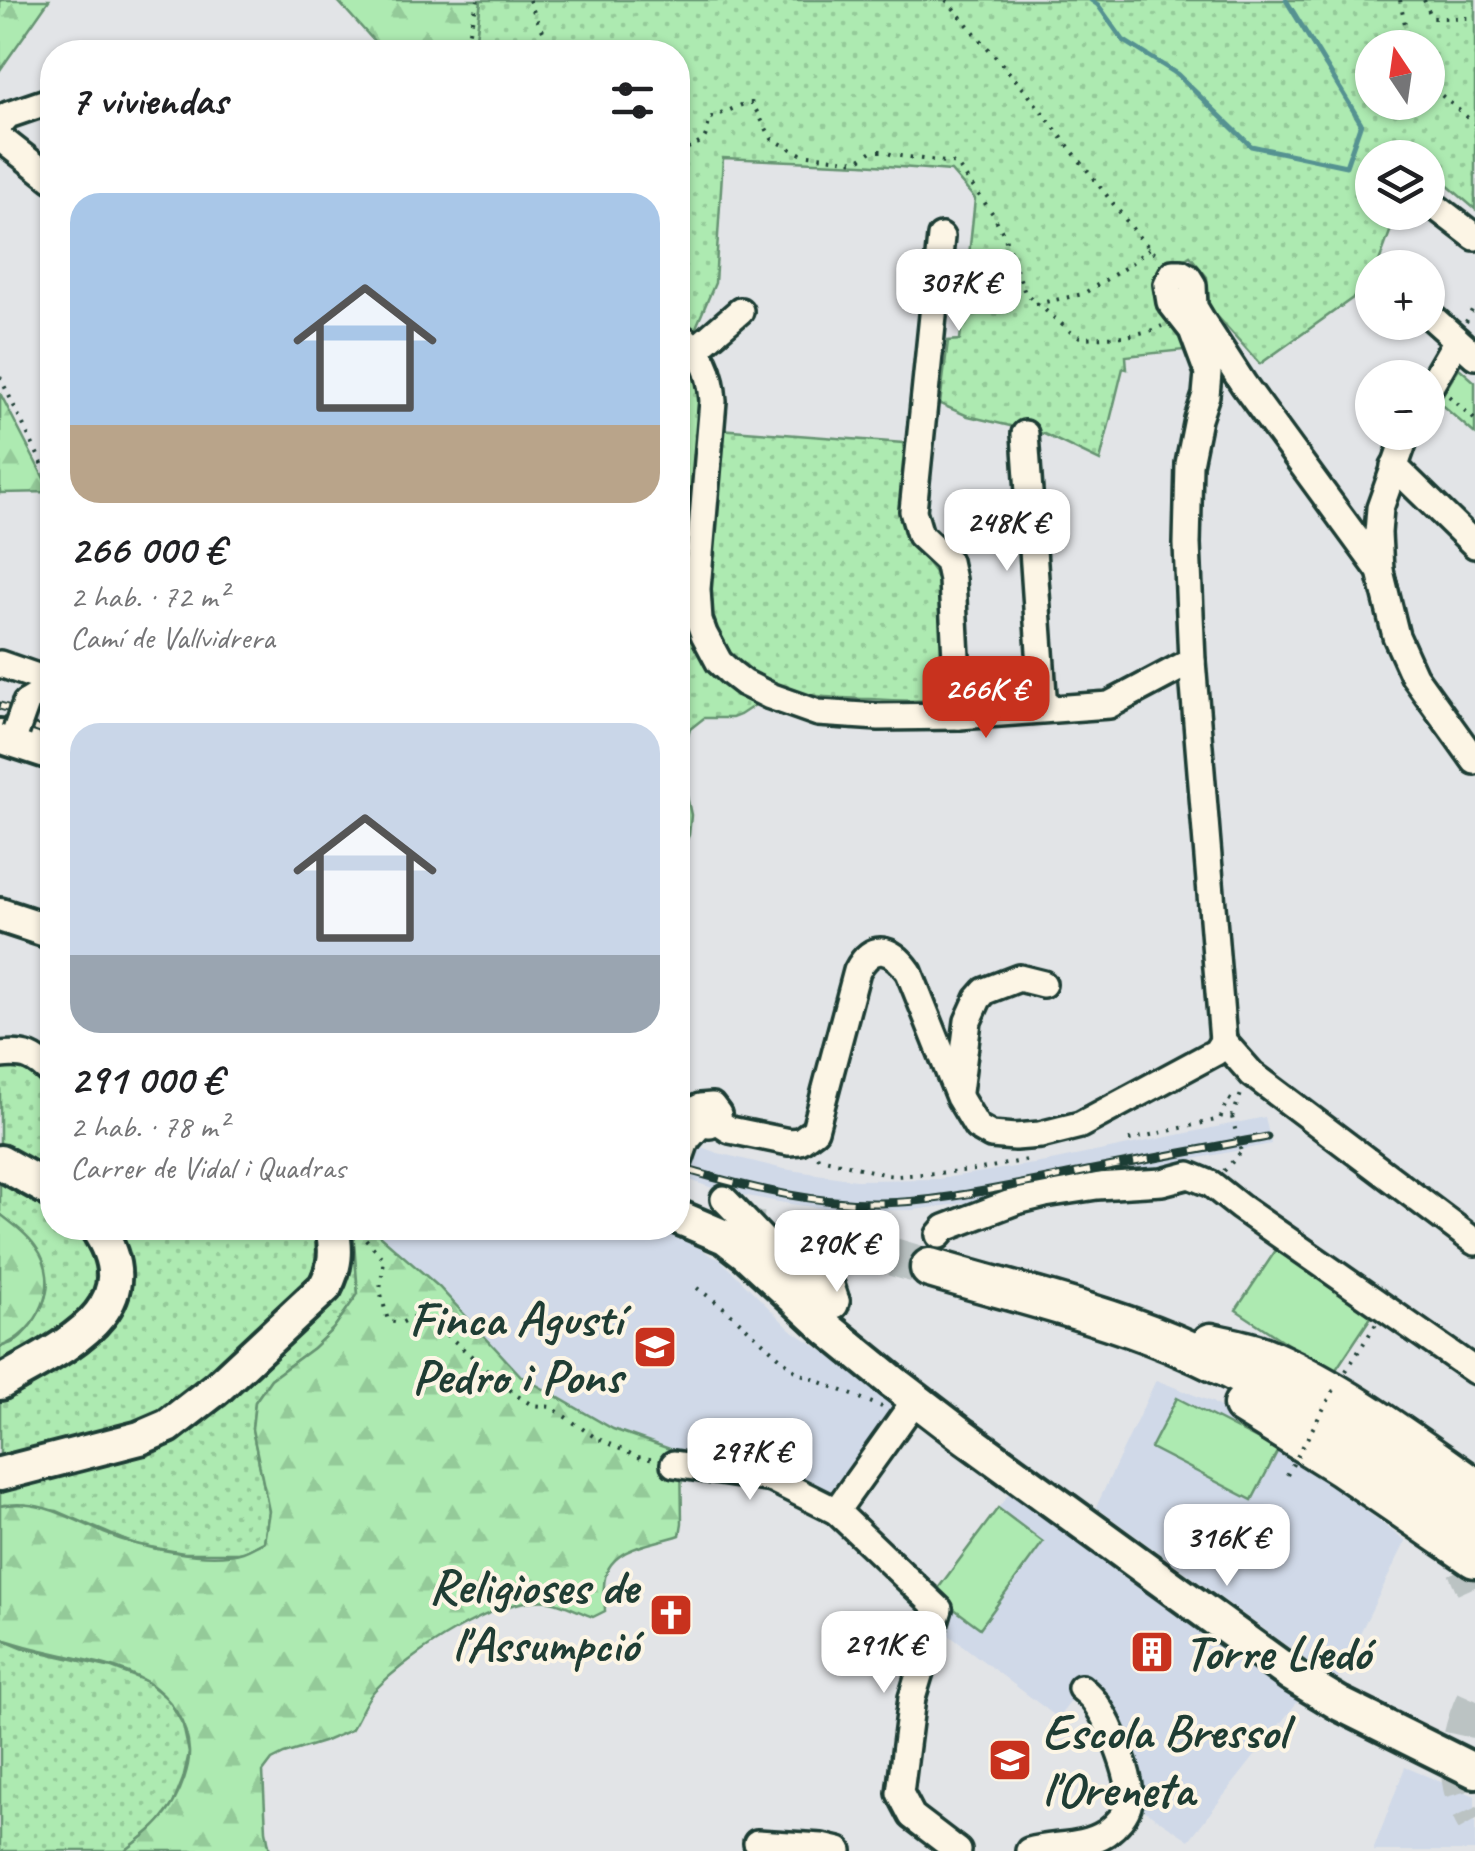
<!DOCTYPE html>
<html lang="es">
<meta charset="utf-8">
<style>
:root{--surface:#fff;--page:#f6f6f6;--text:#202124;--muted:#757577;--accent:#c8321e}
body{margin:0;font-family:Caveat,sans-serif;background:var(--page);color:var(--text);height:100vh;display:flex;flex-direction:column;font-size:38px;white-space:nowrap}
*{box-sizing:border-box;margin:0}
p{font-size:32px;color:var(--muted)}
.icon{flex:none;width:55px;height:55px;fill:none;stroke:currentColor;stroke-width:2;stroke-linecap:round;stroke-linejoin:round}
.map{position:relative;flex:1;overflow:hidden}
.panel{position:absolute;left:40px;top:40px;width:650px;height:1200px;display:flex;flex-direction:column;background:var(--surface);border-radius:40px;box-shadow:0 2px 8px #0004}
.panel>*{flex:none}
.needle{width:65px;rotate:347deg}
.fabs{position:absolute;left:1355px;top:30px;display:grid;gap:20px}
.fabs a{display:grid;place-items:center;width:90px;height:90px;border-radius:50%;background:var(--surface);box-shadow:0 2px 8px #0004;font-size:50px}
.price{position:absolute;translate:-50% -85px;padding:0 22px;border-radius:20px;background:#fff;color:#222;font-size:32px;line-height:65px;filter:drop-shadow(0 2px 5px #0008)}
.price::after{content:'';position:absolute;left:50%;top:60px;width:30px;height:22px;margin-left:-15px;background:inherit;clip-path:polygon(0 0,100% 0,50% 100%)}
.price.active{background:var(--accent);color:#fff}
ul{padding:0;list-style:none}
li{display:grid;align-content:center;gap:20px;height:530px;padding:0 30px}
li span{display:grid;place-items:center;height:310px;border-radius:30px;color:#555}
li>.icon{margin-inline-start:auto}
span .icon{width:180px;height:180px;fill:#fffc;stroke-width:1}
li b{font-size:42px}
h2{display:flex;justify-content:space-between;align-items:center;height:120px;padding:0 30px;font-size:42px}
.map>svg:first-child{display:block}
</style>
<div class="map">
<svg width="1475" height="1851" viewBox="0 0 1475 1851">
<defs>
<pattern id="grass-dots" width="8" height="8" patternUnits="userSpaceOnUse" patternTransform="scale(2.5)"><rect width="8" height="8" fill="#adeab1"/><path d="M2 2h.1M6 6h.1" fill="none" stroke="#94ca99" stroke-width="1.8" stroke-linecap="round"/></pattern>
<pattern id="forest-firs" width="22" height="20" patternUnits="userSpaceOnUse" patternTransform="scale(2.5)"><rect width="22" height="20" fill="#adeab1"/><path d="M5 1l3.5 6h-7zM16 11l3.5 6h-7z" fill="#94ca99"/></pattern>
</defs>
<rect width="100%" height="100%" fill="#e2e4e7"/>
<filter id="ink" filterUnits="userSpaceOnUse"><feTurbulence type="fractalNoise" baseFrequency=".01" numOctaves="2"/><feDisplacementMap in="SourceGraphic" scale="20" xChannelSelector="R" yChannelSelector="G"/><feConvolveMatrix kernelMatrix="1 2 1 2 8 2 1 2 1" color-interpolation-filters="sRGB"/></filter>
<g filter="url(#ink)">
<g fill="#d0d9e8">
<polygon points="1265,1117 1271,1144 973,1202 914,1210 845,1211 790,1204 721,1191 678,1176 678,1139 718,1153 784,1169 856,1180 938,1179 1046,1162"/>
<polygon points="371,1228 650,1228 685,1237 711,1256 720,1259 790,1329 901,1403 838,1494 777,1476 680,1453 613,1429 521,1376 440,1287"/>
<polygon points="1156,1380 1212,1402 1282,1448 1406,1541 1337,1679 1323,1672 1096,1507"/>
<polygon points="1010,1492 1298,1701 1189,1840 1138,1806 1087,1680 1058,1718 945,1632 934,1594"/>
<polygon points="1405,1767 1475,1796 1475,1851 1373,1851"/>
</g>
<g fill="url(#grass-dots)" stroke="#669472" stroke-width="2.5" fill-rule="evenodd">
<path d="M481 0H1475V209L1447 185 1428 193V158H1372V212L1397 213 1377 267 1372 268 1371 285 1260 364 1209 307 1207 277 1190 256 1159 276 1194 349 1126 356 1127 369 1123 368 1100 461 1044 434 968 416 940 404 948 341 960 340 975 199 951 171 862 164 723 158 715 283 688 346 694 353 705 428 903 443 915 546 940 579 943 617 941 681 936 700C914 702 892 700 870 699 834 698 808 697 773 687L755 705 740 715 732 718H704L690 729 679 769 687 796 691 815 689 835 678 859V52H474ZM1372 48H1428V102H1372Z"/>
<path d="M11 1067C30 1068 37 1084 52 1090V1228H353L358 1294 333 1329 313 1348 271 1379 255 1402 252 1429 269 1511 264 1542 242 1553H184L133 1544 57 1511 4 1505 0 1506V1347C5 1345 11 1344 15 1341 31 1330 51 1298 47 1279 43 1261 14 1225 0 1214V1069Z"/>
<polygon points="0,1638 24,1648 112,1668 146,1681 169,1700 183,1725 189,1753 183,1779 173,1804 156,1827 125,1851 0,1851"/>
</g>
<g fill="url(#forest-firs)" stroke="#669472" stroke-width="2.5">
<polygon points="0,0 49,0 0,70"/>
<polygon points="337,0 481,0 474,52 384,52"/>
<polygon points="0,393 51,492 0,493"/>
<path d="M0 1214C13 1224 27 1234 36 1247 63 1283 38 1333 0 1347Z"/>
<path d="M353 1228H371L439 1287 521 1376 613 1429 681 1453 682 1523 680 1535C653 1545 605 1546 604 1586 603 1594 605 1602 605 1611L593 1617C579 1612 565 1604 550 1601 499 1594 409 1655 375 1690 364 1701 360 1717 351 1730L323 1742 284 1754 272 1760 263 1772 266 1830 270 1851H125C143 1837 163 1823 174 1802 181 1789 190 1767 189 1751 188 1724 170 1696 147 1682 104 1657 46 1656 0 1638V1506C39 1498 70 1518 104 1533 137 1547 208 1563 243 1552 250 1550 257 1545 264 1542L269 1511 252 1429 255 1402 271 1379 313 1348 333 1329 358 1294Z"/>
</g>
<g fill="#adeab1" stroke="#669472" stroke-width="2.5">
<polygon points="1459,368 1475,382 1475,434 1438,402"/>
<polygon points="1276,1250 1373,1314 1333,1374 1236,1310"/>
<polygon points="1177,1398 1278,1450 1252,1500 1151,1448"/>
<polygon points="998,1508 1043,1542 980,1628 934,1594"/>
</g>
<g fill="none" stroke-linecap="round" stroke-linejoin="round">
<polyline stroke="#549291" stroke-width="5" points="1091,0 1098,5 1123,40 1177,74 1251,146 1346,166 1361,123 1286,0"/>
<g stroke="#bbc3c3" stroke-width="38" stroke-dasharray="38 19" stroke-linecap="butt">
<polyline points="725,1228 772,1232 843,1242 930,1268"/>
<polyline points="1466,1567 1475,1587"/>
<path d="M1475 1700C1457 1740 1452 1780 1475 1820"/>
</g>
<defs>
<g id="minor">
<polyline points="0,124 8,115 52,100"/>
<polyline points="0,138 52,179"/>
<polyline points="1428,201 1475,237"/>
<polyline points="941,237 913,511 920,535 948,561 952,580 959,716"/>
<polyline points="1428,314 1475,356"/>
<path d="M678 335C703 350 711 372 713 401L697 589 699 620 704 634 719 662 731 673 744 683 770 696 818 713 879 717 959 716 1109 705 1192 661"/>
<polyline points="696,349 740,311"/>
<polyline points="1428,390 1457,340"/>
<polyline points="1025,434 1044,709"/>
<polyline points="1394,466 1475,545"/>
<polyline points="1380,571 1378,533 1380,508 1407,432"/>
<polyline points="0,664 52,682"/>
<polyline points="26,703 34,698 52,703"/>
<polyline points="1475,761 1414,676 1396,636 1380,571 1244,385 1203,322 1194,307 1193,285 1188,277 1181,273 1173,273 1167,284 1170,302 1192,330 1208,373 1206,395 1198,419 1189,464 1187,544 1192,661 1223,1041 1252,1074 1475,1242"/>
<path d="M0 1055C26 1052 35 1057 52 1074"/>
<polyline points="959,1092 968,1021 978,999 985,991 1019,978 1043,984"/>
<path d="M716 1121 730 1130 789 1142 800 1141 815 1130 857 971C873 941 892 948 909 972L959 1097 977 1127 991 1135 1015 1137 1040 1135 1080 1125 1216 1052 1223 1041"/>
<polyline points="686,1141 701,1124 710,1125 714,1123 718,1114 712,1106 700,1107 696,1116 701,1124"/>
<path d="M724 1199C759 1234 793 1277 836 1301"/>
<polyline points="939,1235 945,1228 1016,1201 1045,1194 1097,1186 1162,1182 1189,1175 1211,1184 1240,1207 1475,1371"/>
<polyline points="802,1238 827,1273 836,1301 835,1305"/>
<polyline points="674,1464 772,1479 836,1511 939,1609 912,1698 900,1793 912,1816 958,1851"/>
<polyline points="836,1511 916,1399"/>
<polyline points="757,1843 822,1847 839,1851"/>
<path d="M1029 1851C1054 1844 1083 1848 1106 1833 1116 1826 1127 1814 1129 1802 1134 1780 1110 1724 1097 1705 1093 1698 1087 1693 1081 1688"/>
</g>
<g id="major">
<polyline points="0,736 52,753"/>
<polyline points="0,915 52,932"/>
<polyline points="0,1162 52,1191"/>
<polyline points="678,1217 725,1237 748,1255 828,1329 893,1382 962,1435 1292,1675 1340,1704 1475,1771"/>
<path d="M0 1383C59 1348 153 1311 97 1228"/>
<path d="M0 1474 140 1438 168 1426 217 1388 325 1287C336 1266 337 1250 332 1228"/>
</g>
<g id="highway">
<path d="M930 1268C1011 1292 1094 1311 1172 1343 1279 1388 1380 1455 1475 1522"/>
<path d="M1211 1343C1231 1348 1253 1351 1271 1360 1342 1391 1411 1443 1475 1488"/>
<polyline points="1243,1405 1341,1466 1475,1558"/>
</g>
</defs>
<use href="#minor" stroke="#1f3d34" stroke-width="32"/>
<use href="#major" stroke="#1f3d34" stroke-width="40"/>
<use href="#highway" stroke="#1f3d34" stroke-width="45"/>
<g stroke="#1f3d34" stroke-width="4" stroke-dasharray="2.5 8" stroke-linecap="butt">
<polyline points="529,0 538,22 555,52"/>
<polyline points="946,0 1028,94 1139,237 1159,258"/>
<polyline points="1400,0 1410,48"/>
<polyline points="1424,0 1432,18 1475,18"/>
<polyline points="465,52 466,41 478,0"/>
<polyline points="1428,80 1433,88 1475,124"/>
<path d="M678 153C700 140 706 148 709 119L746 103H752L772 139 801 154 857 161 872 151H883L893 155 952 163 959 168 993 214 1004 235 1025 293 1072 333 1082 338 1127 336 1153 330 1162 326"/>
<polyline points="1036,304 1083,294 1126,267 1150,248"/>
<polyline points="1466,322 1475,304"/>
<polyline points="0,377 52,484"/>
<polyline points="1449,396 1475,420"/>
<polyline points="1232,1117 1241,1094"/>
<polyline points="1129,1140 1220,1119 1229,1099 1238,1104"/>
<polyline points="817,1157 887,1175 897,1176 975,1170 1033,1159"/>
<polyline points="1224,1171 1241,1152"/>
<polyline points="359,1231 384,1260 380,1290 388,1321 401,1323 419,1314 453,1340 516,1395 532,1405 551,1407 596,1438 638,1457 655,1460"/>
<polyline points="697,1288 727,1310 796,1372 882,1407"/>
<polyline points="1346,1371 1376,1324"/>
</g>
<use href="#minor" stroke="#fcf5e5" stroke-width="25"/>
<use href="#major" stroke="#fcf5e5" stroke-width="32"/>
<use href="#highway" stroke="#fcf5e5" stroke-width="38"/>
<defs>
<g id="rail">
<polyline points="0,706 7,708"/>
<polyline points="29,726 52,734"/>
<path d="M691 1171C753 1189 816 1204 880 1203 941 1202 1003 1187 1063 1176 1131 1162 1199 1150 1267 1137"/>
</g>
</defs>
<use href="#rail" stroke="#1f3d34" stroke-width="9"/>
<use href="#rail" stroke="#fcf5e5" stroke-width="5" stroke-dasharray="15" stroke-linecap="butt"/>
<defs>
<g id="minor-bridge">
<polyline points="16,731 26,703"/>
<polyline points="678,1164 686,1141"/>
</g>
</defs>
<use href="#minor-bridge" stroke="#1f3d34" stroke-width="32" stroke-linecap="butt"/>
<g stroke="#1f3d34" stroke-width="4" stroke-dasharray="2.5 8" stroke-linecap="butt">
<polyline points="1232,1117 1241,1152"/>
<polyline points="1287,1475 1336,1386"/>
</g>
<use href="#minor-bridge" stroke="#fcf5e5" stroke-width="25"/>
</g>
</g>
<defs>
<symbol id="university-square" viewBox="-11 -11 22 22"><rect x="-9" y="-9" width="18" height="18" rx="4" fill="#c8321e" stroke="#fcf5e5"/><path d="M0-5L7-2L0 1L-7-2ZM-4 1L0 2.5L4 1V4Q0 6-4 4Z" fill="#fff"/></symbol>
<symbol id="church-square" viewBox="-11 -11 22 22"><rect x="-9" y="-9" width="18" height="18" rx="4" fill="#c8321e" stroke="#fcf5e5"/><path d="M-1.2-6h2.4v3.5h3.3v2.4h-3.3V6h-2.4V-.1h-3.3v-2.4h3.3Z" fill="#fff"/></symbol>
<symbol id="building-square" viewBox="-11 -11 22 22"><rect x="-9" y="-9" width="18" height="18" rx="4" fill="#c8321e" stroke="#fcf5e5"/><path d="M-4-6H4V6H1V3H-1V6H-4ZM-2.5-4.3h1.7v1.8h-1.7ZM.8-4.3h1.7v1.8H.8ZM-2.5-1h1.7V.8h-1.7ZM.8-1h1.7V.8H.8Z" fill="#fff"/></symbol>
<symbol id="school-square" viewBox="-11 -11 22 22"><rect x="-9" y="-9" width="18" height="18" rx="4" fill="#c8321e" stroke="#fcf5e5"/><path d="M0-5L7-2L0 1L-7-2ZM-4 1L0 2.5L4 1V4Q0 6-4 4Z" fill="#fff"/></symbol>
</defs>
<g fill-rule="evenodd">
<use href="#university-square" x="630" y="1322" width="50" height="50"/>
<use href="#church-square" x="646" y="1590" width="50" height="50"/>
<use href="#building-square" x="1127" y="1627" width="50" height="50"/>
<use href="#school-square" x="985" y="1735" width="50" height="50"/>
</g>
<g text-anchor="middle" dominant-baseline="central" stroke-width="8" stroke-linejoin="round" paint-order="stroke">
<g font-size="50" font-weight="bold" fill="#1f3d34" stroke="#fcf5e5" text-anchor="end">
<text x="622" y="1318">Finca Agustí<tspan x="622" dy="58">Pedro i Pons</tspan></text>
<text x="638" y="1586">Religioses de<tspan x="638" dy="58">l'Assumpció</tspan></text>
<text x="1184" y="1652" text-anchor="start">Torre Lledó</text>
<text x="1042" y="1731" text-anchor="start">Escola Bressol<tspan x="1042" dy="58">l'Oreneta</tspan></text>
</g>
</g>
</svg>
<div class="fabs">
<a><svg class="needle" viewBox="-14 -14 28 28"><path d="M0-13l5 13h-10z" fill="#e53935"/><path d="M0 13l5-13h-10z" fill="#757577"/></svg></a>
<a><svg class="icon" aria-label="layers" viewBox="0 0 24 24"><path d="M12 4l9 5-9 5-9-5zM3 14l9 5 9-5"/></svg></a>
<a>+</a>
<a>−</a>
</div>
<b class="price" style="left:959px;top:334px">307K €</b>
<b class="price" style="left:1007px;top:574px">248K €</b>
<b class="price active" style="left:986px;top:741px">266K €</b>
<b class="price" style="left:837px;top:1295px">290K €</b>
<b class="price" style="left:750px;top:1503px">297K €</b>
<b class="price" style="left:1227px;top:1589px">316K €</b>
<b class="price" style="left:884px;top:1696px">291K €</b>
<section class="panel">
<h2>7 viviendas<svg class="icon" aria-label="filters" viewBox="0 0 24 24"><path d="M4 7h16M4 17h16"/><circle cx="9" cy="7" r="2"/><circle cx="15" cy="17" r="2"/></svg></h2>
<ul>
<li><span style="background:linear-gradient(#a9c7e8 75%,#b9a48a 0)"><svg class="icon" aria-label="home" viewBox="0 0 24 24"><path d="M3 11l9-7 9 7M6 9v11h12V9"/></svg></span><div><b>266 000 €</b><p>2 hab. · 72 m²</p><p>Camí de Vallvidrera</p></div></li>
<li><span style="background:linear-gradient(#c9d6e8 75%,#9aa5b1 0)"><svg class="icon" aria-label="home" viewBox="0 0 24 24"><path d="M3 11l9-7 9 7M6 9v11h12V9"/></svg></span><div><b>291 000 €</b><p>2 hab. · 78 m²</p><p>Carrer de Vidal i Quadras</p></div></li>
</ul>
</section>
</div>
